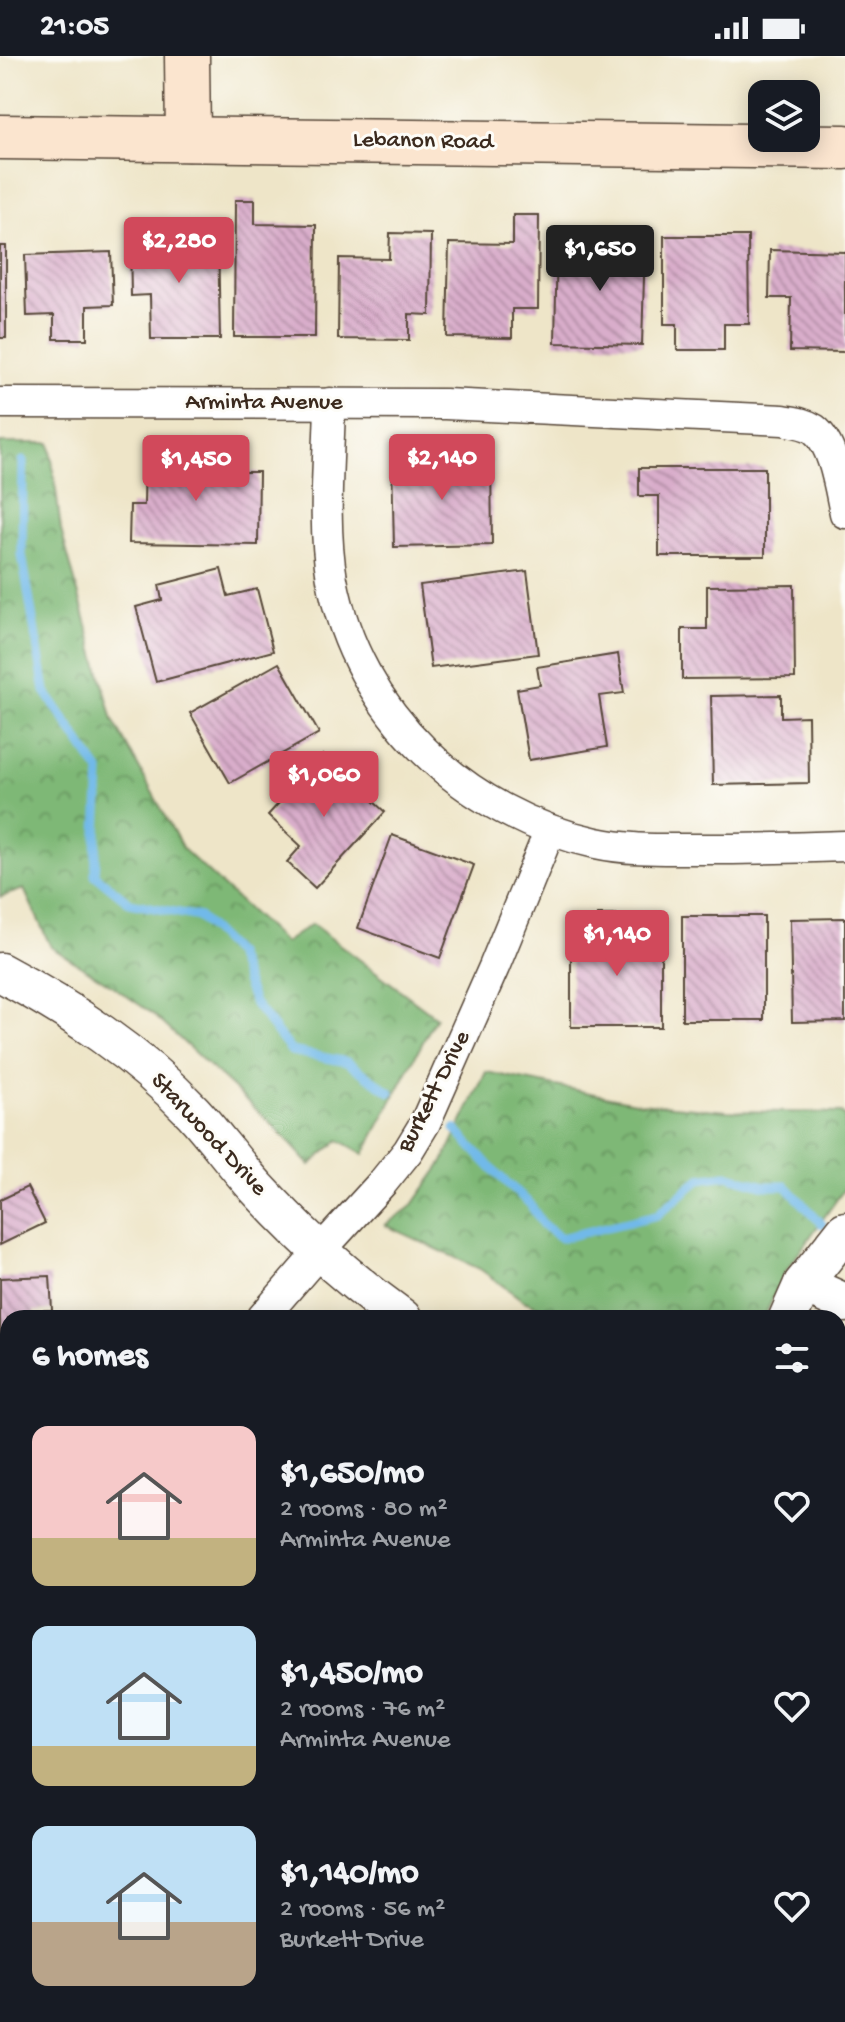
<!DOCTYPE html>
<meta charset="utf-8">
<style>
:root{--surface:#171b24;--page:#242831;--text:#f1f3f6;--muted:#9ea1a6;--accent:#d1495b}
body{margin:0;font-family:"Gochi Hand",sans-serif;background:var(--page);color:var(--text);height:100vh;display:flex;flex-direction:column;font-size:30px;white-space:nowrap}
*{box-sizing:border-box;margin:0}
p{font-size:26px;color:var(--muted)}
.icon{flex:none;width:44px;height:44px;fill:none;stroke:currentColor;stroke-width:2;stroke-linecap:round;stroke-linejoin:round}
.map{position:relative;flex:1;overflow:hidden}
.panel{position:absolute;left:0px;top:1254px;width:846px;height:712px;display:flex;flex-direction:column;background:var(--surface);border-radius:24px 24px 0 0;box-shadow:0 4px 20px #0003}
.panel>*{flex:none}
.controls{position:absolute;left:748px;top:24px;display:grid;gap:16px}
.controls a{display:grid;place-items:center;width:72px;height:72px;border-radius:16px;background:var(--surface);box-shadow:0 4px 20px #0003;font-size:40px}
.price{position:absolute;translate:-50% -68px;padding:0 18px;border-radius:8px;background:var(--accent);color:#fff;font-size:26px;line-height:52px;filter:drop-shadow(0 2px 4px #0008)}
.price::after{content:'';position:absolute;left:50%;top:48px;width:24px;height:18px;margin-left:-12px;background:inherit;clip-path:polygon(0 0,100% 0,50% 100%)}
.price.on{background:#222;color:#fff}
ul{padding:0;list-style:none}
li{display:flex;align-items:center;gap:24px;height:200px;padding:0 32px}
li span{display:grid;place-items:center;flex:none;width:224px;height:160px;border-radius:16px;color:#555}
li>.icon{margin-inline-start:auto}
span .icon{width:96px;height:96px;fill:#fffc;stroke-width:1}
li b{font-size:34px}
h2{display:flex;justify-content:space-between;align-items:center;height:96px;padding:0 32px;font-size:34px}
.status{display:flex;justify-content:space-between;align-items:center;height:56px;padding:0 40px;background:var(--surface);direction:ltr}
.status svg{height:22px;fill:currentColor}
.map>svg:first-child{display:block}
</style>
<div class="status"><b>21:05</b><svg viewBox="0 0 49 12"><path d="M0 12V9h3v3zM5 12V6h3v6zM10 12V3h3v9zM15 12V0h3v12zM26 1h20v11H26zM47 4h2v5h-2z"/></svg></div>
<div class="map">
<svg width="845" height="1966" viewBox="0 0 845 1966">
<defs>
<pattern id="forest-crowns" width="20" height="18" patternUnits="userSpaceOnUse" patternTransform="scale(2)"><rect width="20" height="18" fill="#7eb876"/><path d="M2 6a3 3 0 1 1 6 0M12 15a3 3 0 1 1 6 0" fill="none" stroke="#689660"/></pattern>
<pattern id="building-back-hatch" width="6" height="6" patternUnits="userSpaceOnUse" patternTransform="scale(2)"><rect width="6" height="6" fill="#d9adcb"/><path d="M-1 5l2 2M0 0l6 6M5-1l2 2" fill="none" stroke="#b18da4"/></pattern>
</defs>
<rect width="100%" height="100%" fill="#fdfcf7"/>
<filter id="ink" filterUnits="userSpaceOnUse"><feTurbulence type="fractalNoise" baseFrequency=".0125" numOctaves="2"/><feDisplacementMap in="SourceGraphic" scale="16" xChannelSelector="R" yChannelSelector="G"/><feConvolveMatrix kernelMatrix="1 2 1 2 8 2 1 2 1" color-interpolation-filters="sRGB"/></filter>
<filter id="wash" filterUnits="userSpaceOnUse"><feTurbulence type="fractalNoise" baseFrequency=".006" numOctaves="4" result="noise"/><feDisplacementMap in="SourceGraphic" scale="32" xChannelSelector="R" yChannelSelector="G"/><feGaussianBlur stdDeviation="1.8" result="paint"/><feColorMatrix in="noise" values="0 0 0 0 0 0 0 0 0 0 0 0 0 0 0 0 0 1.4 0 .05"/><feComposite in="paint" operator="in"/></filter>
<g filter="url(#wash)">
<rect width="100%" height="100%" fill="#eee5c8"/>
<g fill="url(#forest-crowns)" stroke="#5c714a" stroke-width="2">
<polygon points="0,387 50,387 61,474 113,664 183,793 284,887 312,868 436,961 364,1098 339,1084 310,1109 276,1072 153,958 102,923 51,891 24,833 0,841"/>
<polygon points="486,1016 640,1047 727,1055 841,1057 845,1061 845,1132 783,1219 764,1262 567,1262 524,1245 480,1213 385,1169 412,1150 443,1106"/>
</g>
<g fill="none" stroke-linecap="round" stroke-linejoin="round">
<g stroke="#71b9e9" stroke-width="9">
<polyline points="23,405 22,499 45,635 100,716 95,819 130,847 199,861 236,898 254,947 291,995 347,1006 390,1036"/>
<polyline points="455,1073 496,1117 530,1148 543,1169 561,1182 657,1159 700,1123 727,1119 765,1130 786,1130 822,1168"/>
</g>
</g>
<g id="blocks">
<g fill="url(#building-back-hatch)">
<polygon points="235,144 255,144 255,168 316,169 315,281 234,281"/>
<polygon points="513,159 539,159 538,253 512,253 512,282 447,281 449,187 513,188"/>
<polygon points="390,177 431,178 430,259 409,258 409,284 338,283 339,202 389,203"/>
<polygon points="218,180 220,283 151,283 150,239 131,240 130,182"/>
<polygon points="664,180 748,180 749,268 724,268 724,294 677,294 677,268 664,268"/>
<polygon points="557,184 645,187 642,289 555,287"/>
<rect x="0" y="190" width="6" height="92"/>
<polygon points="770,194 845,196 845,296 790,295 791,242 769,242"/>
<polygon points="111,196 113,249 87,250 87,283 54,283 54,259 27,260 25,199"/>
<polygon points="145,400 236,402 236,416 259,416 258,489 129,487 130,449 144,449"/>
<polygon points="491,401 492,489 394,491 392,403"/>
<polygon points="639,412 765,412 765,500 659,500 659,440 639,440"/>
<polygon points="221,513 228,540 257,533 273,595 156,626 136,551 162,544 159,529"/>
<polygon points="527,515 538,598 431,612 420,529"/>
<polygon points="794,529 795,622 682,623 682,573 707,573 707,530"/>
<polygon points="618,598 624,637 599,640 607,691 529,704 517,633 540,629 537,611"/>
<polygon points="279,607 319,677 230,727 190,657"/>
<polygon points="781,639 781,661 808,660 809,727 713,729 711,640"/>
<polygon points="323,699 385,756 315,832 287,806 301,790 268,759"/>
<polygon points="392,779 474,809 440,902 358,872"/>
<polygon points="597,859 642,859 642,890 661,890 661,971 571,971 571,893 597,893"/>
<rect x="682" y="860" width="82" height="104"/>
<polygon points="845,862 845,965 792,966 790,863"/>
<polygon points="27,1131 45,1167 0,1189 0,1144"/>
<polygon points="50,1220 52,1254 34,1255 34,1262 8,1262 8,1356 0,1357 0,1222"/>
<polygon points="8,1375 8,1477 0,1478 0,1376"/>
<polygon points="8,1502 8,1625 0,1625 0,1503"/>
<rect x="0" y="1639" width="8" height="38"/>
<rect x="0" y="1721" width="8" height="36"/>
<rect x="0" y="1772" width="8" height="118"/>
<polygon points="0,1930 8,1930 8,1958 74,1958 74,1966 0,1966"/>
<polygon points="692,1958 824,1958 832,1966 683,1966"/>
</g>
</g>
</g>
<g filter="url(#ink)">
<use href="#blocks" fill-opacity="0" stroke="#564638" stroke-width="2"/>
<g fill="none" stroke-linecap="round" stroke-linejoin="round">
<defs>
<g id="minor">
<path d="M0 347 445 348 783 364C793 366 805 367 814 373 834 388 840 434 845 457"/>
<path d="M330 347C329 405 322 466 332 523 357 657 465 759 596 787 628 794 661 793 693 793 744 793 794 792 845 790"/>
<polyline points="262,1262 320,1195 383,1126 408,1095 425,1067 494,911 550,774"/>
<polyline points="268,1958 268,1966"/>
</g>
<g id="tertiary">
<path d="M0 916C71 954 137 997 193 1056 215 1080 234 1107 256 1131 300 1179 349 1224 402 1262"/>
<polyline points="803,1228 845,1247"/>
<polyline points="788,1262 803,1228 845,1175"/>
<polyline points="838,1350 845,1334"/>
<polyline points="838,1786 845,1797"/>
</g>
<g id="secondary">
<polyline points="187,0 188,83"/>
<polyline points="0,81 845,91"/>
</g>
</defs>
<use href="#minor" stroke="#564638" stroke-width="33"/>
<use href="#tertiary" stroke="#564638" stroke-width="41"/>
<use href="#secondary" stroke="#564638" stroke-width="47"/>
<use href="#minor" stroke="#fff" stroke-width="30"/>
<use href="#tertiary" stroke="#fff" stroke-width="38"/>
<use href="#secondary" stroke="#fbe5cf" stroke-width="44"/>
</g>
</g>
<g text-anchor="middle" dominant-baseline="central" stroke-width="6" stroke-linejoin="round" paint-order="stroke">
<g font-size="24" fill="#3b2a1e" stroke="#fdfcf7">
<text transform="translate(423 86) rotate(1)">Lebanon Road</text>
<text x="264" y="347">Arminta Avenue</text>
<text transform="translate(435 1036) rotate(-63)">Burkett Drive</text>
<text transform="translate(208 1079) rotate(47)">Starwood Drive</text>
</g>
</g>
</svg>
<div class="controls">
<a><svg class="icon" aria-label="layers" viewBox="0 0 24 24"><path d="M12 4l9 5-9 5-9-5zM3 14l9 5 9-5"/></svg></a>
</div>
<b class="price" style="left:179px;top:229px">$2,280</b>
<b class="price on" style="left:600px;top:237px">$1,650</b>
<b class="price" style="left:442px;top:446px">$2,140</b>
<b class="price" style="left:196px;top:447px">$1,450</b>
<b class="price" style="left:324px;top:763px">$1,060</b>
<b class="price" style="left:617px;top:922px">$1,140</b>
<section class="panel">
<h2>6 homes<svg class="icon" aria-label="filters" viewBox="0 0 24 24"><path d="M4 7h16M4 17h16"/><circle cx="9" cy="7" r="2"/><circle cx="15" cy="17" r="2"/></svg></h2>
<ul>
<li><span style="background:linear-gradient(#f6c9c9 70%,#c2b280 0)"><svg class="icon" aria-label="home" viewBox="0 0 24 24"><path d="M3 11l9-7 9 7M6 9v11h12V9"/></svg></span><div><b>$1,650/mo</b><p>2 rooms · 80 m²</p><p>Arminta Avenue</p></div><svg class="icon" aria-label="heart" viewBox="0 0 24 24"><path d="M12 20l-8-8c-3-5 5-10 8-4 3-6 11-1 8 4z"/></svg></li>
<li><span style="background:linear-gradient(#bfe0f5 75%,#c2b280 0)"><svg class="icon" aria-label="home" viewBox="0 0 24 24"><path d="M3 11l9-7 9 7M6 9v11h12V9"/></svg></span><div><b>$1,450/mo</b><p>2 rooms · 76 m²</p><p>Arminta Avenue</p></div><svg class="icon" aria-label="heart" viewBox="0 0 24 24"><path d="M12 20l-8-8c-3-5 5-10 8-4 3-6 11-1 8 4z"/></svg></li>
<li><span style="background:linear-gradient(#bfe0f5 60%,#b9a48a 0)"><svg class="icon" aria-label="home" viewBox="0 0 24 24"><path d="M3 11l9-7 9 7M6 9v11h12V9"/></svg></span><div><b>$1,140/mo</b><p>2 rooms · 56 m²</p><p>Burkett Drive</p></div><svg class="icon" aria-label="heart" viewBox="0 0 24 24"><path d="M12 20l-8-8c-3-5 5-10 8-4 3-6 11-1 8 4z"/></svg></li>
</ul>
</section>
</div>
